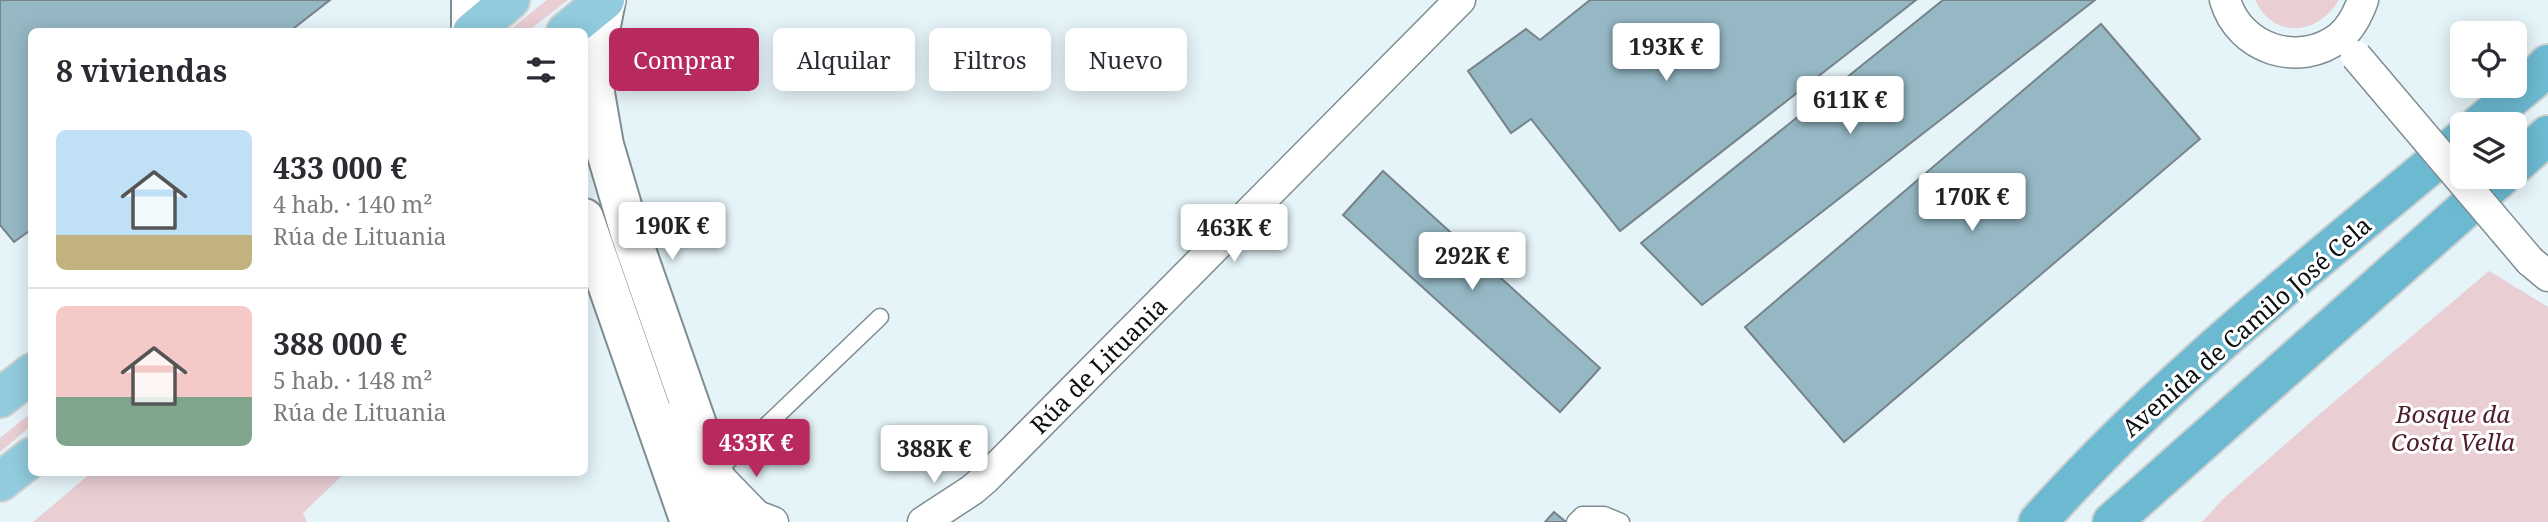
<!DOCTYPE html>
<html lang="es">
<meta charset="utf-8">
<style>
:root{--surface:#fff;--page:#f7f7f7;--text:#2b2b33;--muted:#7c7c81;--line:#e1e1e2;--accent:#b82a5e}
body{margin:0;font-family:"Noto Serif",serif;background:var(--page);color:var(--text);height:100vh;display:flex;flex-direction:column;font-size:26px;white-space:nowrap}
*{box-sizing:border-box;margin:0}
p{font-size:23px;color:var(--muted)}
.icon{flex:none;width:38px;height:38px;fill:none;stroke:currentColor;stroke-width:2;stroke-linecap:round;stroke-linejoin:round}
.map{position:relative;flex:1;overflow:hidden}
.details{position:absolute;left:28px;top:28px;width:560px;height:448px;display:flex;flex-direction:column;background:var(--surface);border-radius:10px;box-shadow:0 4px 18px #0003}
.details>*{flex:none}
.guide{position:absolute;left:609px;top:28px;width:665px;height:63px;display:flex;gap:14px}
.buttons{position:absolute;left:2450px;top:21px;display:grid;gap:14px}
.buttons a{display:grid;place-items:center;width:77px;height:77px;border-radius:10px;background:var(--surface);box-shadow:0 4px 18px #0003;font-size:35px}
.price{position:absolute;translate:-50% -60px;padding:0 16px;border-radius:7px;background:#fff;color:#222;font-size:23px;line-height:46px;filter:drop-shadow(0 2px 4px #0008)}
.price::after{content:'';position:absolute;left:50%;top:42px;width:21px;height:16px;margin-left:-10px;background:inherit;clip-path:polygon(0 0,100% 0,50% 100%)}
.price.selected{background:var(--accent);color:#fff}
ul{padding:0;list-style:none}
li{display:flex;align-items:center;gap:21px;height:175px;padding:0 28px}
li+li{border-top:2px solid var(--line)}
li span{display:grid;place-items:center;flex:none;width:196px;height:140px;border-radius:10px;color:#555}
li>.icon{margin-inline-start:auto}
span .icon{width:84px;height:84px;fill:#fffc;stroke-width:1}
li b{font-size:30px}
h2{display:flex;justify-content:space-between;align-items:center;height:84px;padding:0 28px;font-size:30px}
.tag{padding:0 24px;border-radius:10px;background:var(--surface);box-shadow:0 4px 18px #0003;font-size:24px;line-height:63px}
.tag.selected{background:var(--accent);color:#fff}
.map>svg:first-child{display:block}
</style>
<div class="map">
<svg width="2548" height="522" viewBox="0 0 2548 522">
<rect width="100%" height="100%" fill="#e5f4f9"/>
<g fill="#e9ced3">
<polygon points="547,0 568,0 528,31 508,31"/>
<path d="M2255 0H2339C2318 35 2274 40 2255 0Z"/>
<polygon points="2489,271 2548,307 2548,522 2202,522 2224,498 2322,412"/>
<polygon points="31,413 31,426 0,452 0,438"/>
<polygon points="91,473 91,472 345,473 303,513 307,522 33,522"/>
</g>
<g fill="#95b8c4" stroke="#768388" stroke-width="2">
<polygon points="0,0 330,0 289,32 32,32 32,229 14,242 0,225"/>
<polygon points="1590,0 1916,0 1620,231 1531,119 1511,133 1468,71 1526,29 1540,40"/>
<polygon points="1943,0 2095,0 1702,305 1641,243"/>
<polygon points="2101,24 2200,139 1844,442 1745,327"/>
<polygon points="1383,171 1600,368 1560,412 1343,215"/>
<polygon points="1554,512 1566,522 1545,522"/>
</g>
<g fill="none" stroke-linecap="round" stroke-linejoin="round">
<defs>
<g id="service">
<polyline points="714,472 744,447 880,317"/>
<polyline points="1575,522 1582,515 1604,515 1621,522"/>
</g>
<g id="minor">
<path d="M2225 0C2239 49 2299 69 2340 37 2352 27 2358 14 2363 0"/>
<polyline points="2530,261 2548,276"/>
<polyline points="674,418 711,522"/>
<polyline points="718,476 757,516 773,522"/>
<polyline points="923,522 972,490 986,478 1460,0"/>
</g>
<g id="tertiary">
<polyline points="471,0 471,32"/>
<polyline points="606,0 597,46 595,93 604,145 630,233 731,522"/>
<polyline points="584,218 690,522"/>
</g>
<g id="primary">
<polyline points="472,32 510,0"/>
<polyline points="566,32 605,0"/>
<polyline points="0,398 32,373"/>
<polyline points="0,482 32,457"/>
</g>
<g id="trunk">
<polyline points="2480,124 2532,81 2548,64"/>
<polyline points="2515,165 2548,135"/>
<path d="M2038 522C2165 379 2317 261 2462 139"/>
<polyline points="2112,522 2501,177"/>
</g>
</defs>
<use href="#service" stroke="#7f8d91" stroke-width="19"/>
<use href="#minor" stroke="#7f8d91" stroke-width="33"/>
<use href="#tertiary" stroke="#7f8d91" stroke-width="42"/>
<use href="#primary" stroke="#cecfcf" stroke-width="42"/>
<use href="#trunk" stroke="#cecfcf" stroke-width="42"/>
<use href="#service" stroke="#fff" stroke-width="16"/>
<use href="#minor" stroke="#fff" stroke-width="30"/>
<use href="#tertiary" stroke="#fff" stroke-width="38"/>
<use href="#primary" stroke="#91cbdd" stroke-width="38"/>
<use href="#trunk" stroke="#6cbad2" stroke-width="38"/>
<defs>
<polyline id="minor-bridge" points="2356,56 2530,261"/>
</defs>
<use href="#minor-bridge" stroke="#7f8d91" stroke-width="33" stroke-linecap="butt"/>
<use href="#minor-bridge" stroke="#fff" stroke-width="30"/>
</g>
<g text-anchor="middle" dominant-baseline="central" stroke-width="6" stroke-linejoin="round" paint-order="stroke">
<g font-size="24" fill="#0a0f11" stroke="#fff">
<text transform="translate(2246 326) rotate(-41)">Avenida de Camilo José Cela</text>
<text transform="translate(1098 365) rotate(-45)">Rúa de Lituania</text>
</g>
<g font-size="24" font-style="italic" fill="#4f202d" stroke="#fff">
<text x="2453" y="413">Bosque da<tspan x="2453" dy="28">Costa Vella</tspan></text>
</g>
</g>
</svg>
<div class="buttons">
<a><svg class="icon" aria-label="locate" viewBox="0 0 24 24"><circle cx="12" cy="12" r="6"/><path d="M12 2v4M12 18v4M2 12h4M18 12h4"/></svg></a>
<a><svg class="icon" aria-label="layers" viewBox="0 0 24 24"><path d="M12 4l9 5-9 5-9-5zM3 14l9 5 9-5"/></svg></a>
</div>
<b class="price" style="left:1666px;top:83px">193K €</b>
<b class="price" style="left:1850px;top:136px">611K €</b>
<b class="price" style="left:1972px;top:233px">170K €</b>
<b class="price" style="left:672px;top:262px">190K €</b>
<b class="price" style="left:1234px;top:264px">463K €</b>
<b class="price" style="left:1472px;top:292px">292K €</b>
<b class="price selected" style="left:756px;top:479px">433K €</b>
<b class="price" style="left:934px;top:485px">388K €</b>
<div class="guide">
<a class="tag selected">Comprar</a>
<a class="tag">Alquilar</a>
<a class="tag">Filtros</a>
<a class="tag">Nuevo</a>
</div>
<section class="details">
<h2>8 viviendas<svg class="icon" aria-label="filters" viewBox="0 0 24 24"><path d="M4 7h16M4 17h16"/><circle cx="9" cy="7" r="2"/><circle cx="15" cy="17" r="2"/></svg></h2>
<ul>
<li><span style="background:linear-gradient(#bfe0f5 75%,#c2b280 0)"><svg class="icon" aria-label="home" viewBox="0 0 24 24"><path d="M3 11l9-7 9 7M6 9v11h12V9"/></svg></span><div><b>433 000 €</b><p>4 hab. · 140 m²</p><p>Rúa de Lituania</p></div></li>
<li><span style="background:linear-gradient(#f6c9c9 65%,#7fa58c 0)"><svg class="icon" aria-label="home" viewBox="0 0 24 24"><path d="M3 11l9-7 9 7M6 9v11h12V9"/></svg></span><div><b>388 000 €</b><p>5 hab. · 148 m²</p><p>Rúa de Lituania</p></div></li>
</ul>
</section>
</div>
